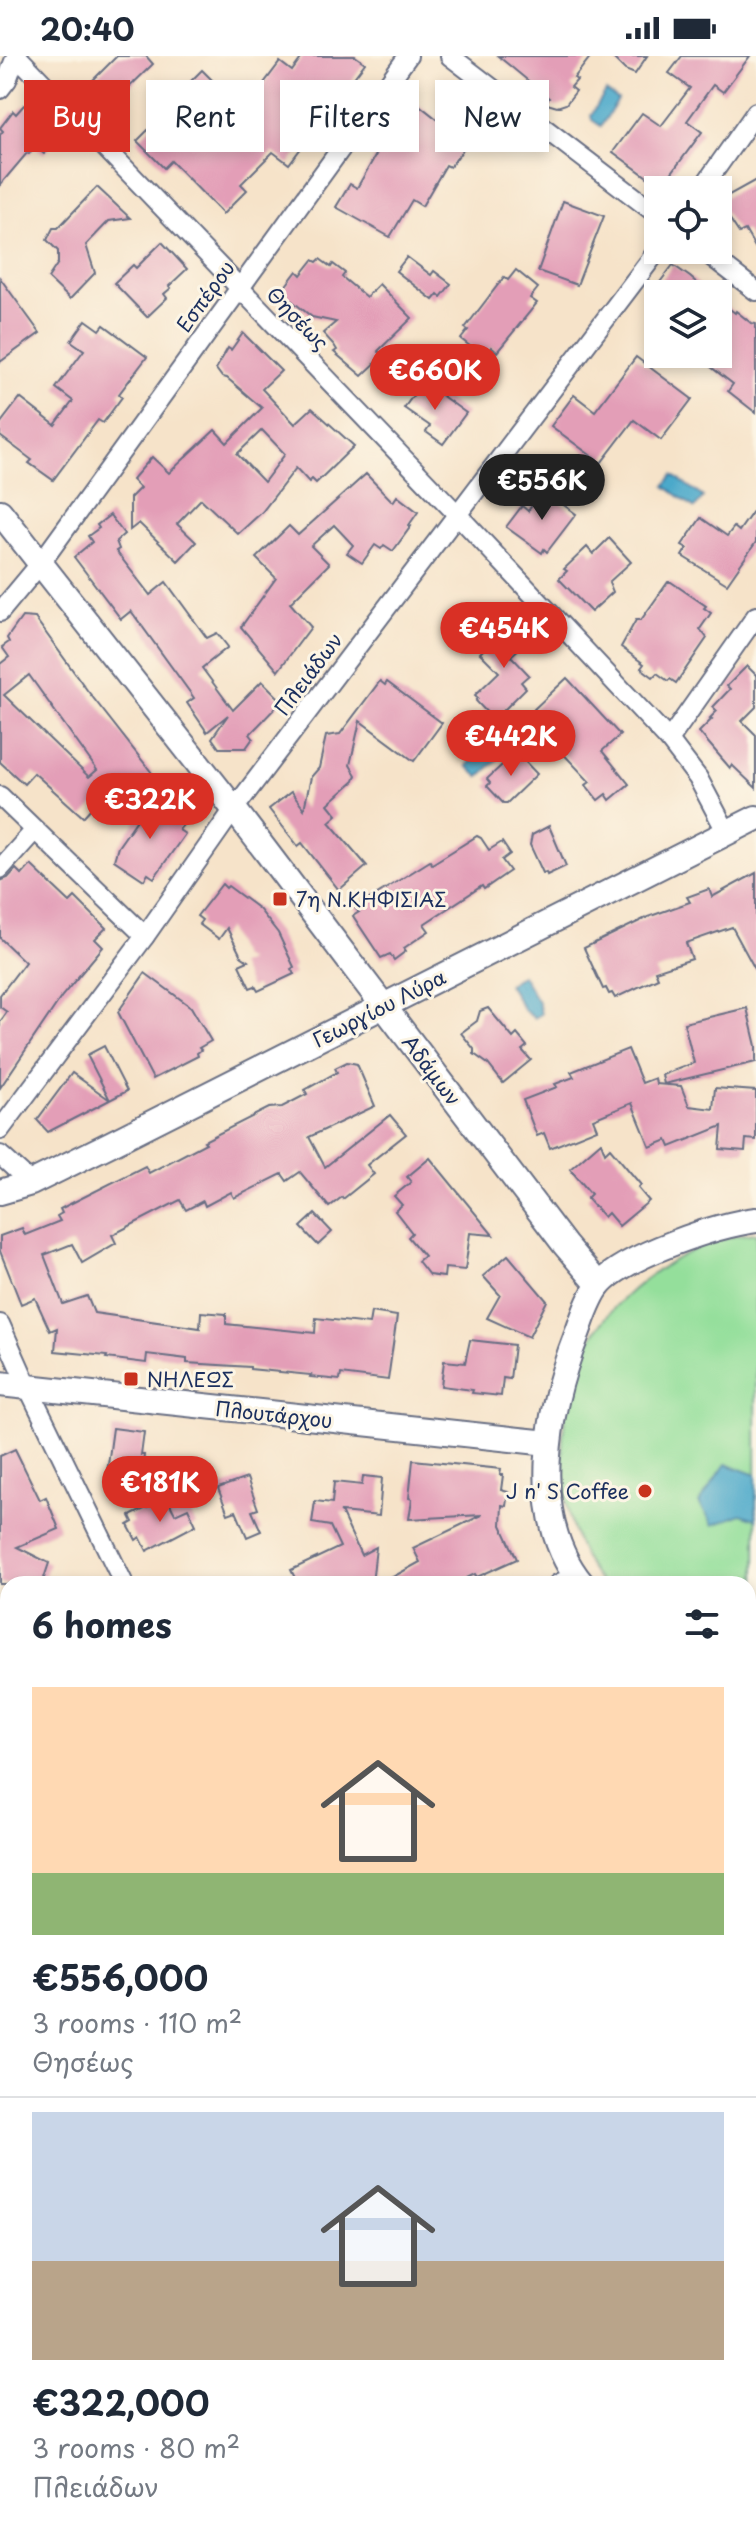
<!DOCTYPE html>
<meta charset="utf-8">
<style>
:root{--surface:#fff;--page:#f2f2f3;--text:#1f2937;--muted:#747a83;--line:#e0e1e3;--accent:#d93025}
body{margin:0;font-family:"Playpen Sans",sans-serif;background:var(--page);color:var(--text);height:100vh;display:flex;flex-direction:column;font-size:30px;white-space:nowrap}
*{box-sizing:border-box;margin:0}
p{font-size:26px;color:var(--muted)}
.icon{flex:none;width:44px;height:44px;fill:none;stroke:currentColor;stroke-width:2;stroke-linecap:round;stroke-linejoin:round}
.map{position:relative;flex:1;overflow:hidden}
.panel{position:absolute;left:0px;top:1520px;width:756px;height:962px;display:flex;flex-direction:column;background:var(--surface);border-radius:24px 24px 0 0;box-shadow:0 4px 12px #0003}
.panel>*{flex:none}
.top-card{position:absolute;left:24px;top:24px;width:708px;height:72px;display:flex;gap:16px}
.fabs{position:absolute;left:644px;top:120px;display:grid;gap:16px}
.fabs a{display:grid;place-items:center;width:88px;height:88px;border-radius:0px;background:var(--surface);box-shadow:0 4px 12px #0003;font-size:40px}
.price{position:absolute;translate:-50% -68px;padding:0 18px;border-radius:28px;background:var(--accent);color:#fff;font-size:26px;line-height:52px;filter:drop-shadow(0 2px 4px #0008)}
.price::after{content:'';position:absolute;left:50%;top:48px;width:24px;height:18px;margin-left:-12px;background:inherit;clip-path:polygon(0 0,100% 0,50% 100%)}
.price.on{background:#222;color:#fff}
ul{padding:0;list-style:none}
li{display:grid;align-content:center;gap:16px;height:424px;padding:0 32px}
li+li{border-top:2px solid var(--line)}
li span{display:grid;place-items:center;height:248px;border-radius:0px;color:#555}
li>.icon{margin-inline-start:auto}
span .icon{width:144px;height:144px;fill:#fffc;stroke-width:1}
li b{font-size:34px}
h2{display:flex;justify-content:space-between;align-items:center;height:96px;padding:0 32px;font-size:34px}
.tag{padding:0 28px;border-radius:0px;background:var(--surface);box-shadow:0 4px 12px #0003;font-size:28px;line-height:72px}
.tag.on{background:var(--accent);color:#fff}
.status{display:flex;justify-content:space-between;align-items:center;height:56px;padding:0 40px;background:var(--surface);direction:ltr}
.status svg{height:22px;fill:currentColor}
.map>svg:first-child{display:block}
</style>
<div class="status"><b>20:40</b><svg viewBox="0 0 49 12"><path d="M0 12V9h3v3zM5 12V6h3v6zM10 12V3h3v9zM15 12V0h3v12zM26 1h20v11H26zM47 4h2v5h-2z"/></svg></div>
<div class="map">
<svg width="756" height="2481" viewBox="0 0 756 2481">
<rect width="100%" height="100%" fill="#fcf5e5"/>
<filter id="ink" filterUnits="userSpaceOnUse"><feTurbulence type="fractalNoise" baseFrequency=".0125" numOctaves="2"/><feDisplacementMap in="SourceGraphic" scale="16" xChannelSelector="R" yChannelSelector="G"/><feConvolveMatrix kernelMatrix="1 2 1 2 8 2 1 2 1" color-interpolation-filters="sRGB"/></filter>
<filter id="wash" filterUnits="userSpaceOnUse"><feTurbulence type="fractalNoise" baseFrequency=".006" numOctaves="4" result="noise"/><feDisplacementMap in="SourceGraphic" scale="32" xChannelSelector="R" yChannelSelector="G"/><feGaussianBlur stdDeviation="1.8" result="paint"/><feColorMatrix in="noise" values="0 0 0 0 0 0 0 0 0 0 0 0 0 0 0 0 0 1.4 0 .05"/><feComposite in="paint" operator="in"/></filter>
<g filter="url(#wash)">
<rect width="100%" height="100%" fill="#f6e3c9"/>
<path fill="#94df9b" stroke="#58877c" stroke-width="2" d="M756 1177V1617L748 1615V1528H601C553 1467 552 1362 585 1294 615 1234 690 1182 756 1177Z"/>
<g fill="#4ba9ca" stroke="#336c94" stroke-width="2">
<polygon points="606,36 618,44 601,70 592,64 591,59"/>
<polygon points="673,419 703,441 695,452 665,430"/>
<polygon points="484,691 498,703 479,721 467,710"/>
<polygon points="522,919 538,946 541,958 534,962 524,954 508,928"/>
<polygon points="726,1408 756,1419 756,1463 741,1458 713,1469 699,1447"/>
</g>
<g id="blocks">
<g fill="#e39eb7" fill-rule="evenodd">
<polygon points="117,0 146,0 153,8 112,48 106,41 100,47 85,32"/>
<polygon points="303,0 355,0 365,7 289,108 273,96 241,128 247,134 223,158 171,105 164,112 137,85 162,60 161,55 202,14 220,32 224,28 246,51 280,6 292,15"/>
<polygon points="498,0 591,0 574,22 577,24 571,31 576,35 566,48 557,51 544,47 549,42"/>
<polygon points="611,0 647,0 635,18 625,14"/>
<polygon points="682,0 750,0 723,36 713,29 687,65 702,76 661,131 613,96 642,57 661,70 690,32 669,17"/>
<polygon points="455,40 486,63 450,111 446,109 422,150 412,144 390,181 336,151 350,128 357,132 385,83 414,45 437,63"/>
<polygon points="24,49 60,78 44,98 35,90 29,98 27,97 0,129 0,79 3,75 0,72 13,55 16,58"/>
<polygon points="756,124 756,193 745,174 739,177 718,145"/>
<polygon points="97,131 130,162 109,165 86,189 95,217 70,243 48,222 58,207 58,195 47,184 53,172 58,172"/>
<polygon points="563,145 604,160 577,229 538,215"/>
<polygon points="162,186 187,213 169,230 171,232 164,238 167,242 147,261 114,227 133,209 136,212"/>
<polygon points="407,201 431,219 434,215 451,228 441,241 438,238 433,244 396,215"/>
<polygon points="320,203 331,211 333,208 345,217 342,221 366,241 379,228 412,262 378,295 383,300 362,320 334,296 337,294 334,289 323,277 336,266 312,261 281,236 297,215 301,219 313,204 317,206"/>
<polygon points="673,209 690,221 710,238 651,238"/>
<polygon points="516,214 538,232 530,242 537,247 497,296 491,291 484,301 461,283 468,274 465,272 504,221 508,224"/>
<polygon points="0,222 40,277 0,306"/>
<polygon points="718,244 735,257 736,255 751,267 756,268 756,357 728,335 733,328 694,298 718,298"/>
<polygon points="86,264 100,274 104,269 147,301 119,338 122,341 103,367 98,364 53,424 29,407 32,404 0,380 0,368 20,342 55,369 73,345 56,332 84,294 71,285"/>
<path d="M243 277 281 315 262 333 295 368 312 352 354 390 316 427 312 423 309 426 296 412 262 456 238 478 201 443 177 468 196 486 178 505 139 467 130 474V442L140 432 132 424 152 401 169 417 215 374 227 387 262 352 227 322 222 321 216 313 228 292 231 294ZM262 374 285 398 264 426 237 398Z"/>
<polygon points="636,301 692,343 661,384 634,364 601,407 551,370 574,339 595,355"/>
<polygon points="423,326 466,357 443,388 426,376 430,370 404,352"/>
<polygon points="366,418 393,446 397,440 418,456 409,469 411,470 393,495 384,489 381,493 375,489 362,507 347,497 353,489 334,469 311,490 329,508 290,547 311,571 278,615 241,571 276,522 256,502 289,470 298,479"/>
<polygon points="543,434 576,458 547,496 544,493 542,497 506,471 522,450 528,455"/>
<polygon points="756,451 756,486 727,528 682,500 687,492 682,489 701,462 727,480 734,471 739,475"/>
<polygon points="110,459 124,478 116,485 119,493 116,495 150,539 166,526 207,582 217,577 228,591 202,612 233,654 262,625 282,645 250,678 253,682 246,692 219,692 212,682 228,659 207,676 187,647 194,642 131,555 121,563 74,501 92,486 88,480 99,472 97,469"/>
<polygon points="609,482 631,506 609,526 613,536 591,556 559,523 567,515 564,513 587,491 593,498"/>
<polygon points="668,526 671,526 706,550 704,552 711,557 700,573 707,582 676,627 670,623 668,625 657,617 653,621 641,612 644,608 621,591 636,564 641,564"/>
<path d="M22 561 35 562 87 634 152 717 121 742 111 730 83 761 34 717 24 728 0 706V608L9 601 2 591 9 586 7 582ZM29 619 97 714 89 721 4 639Z"/>
<polygon points="517,562 532,581 511,600 529,619 521,626 526,632 494,664 476,645 478,642 475,639 499,616 480,597"/>
<polygon points="747,610 756,619 756,651 742,665 756,679 756,732 732,709 730,712 699,676 712,663 710,662 717,655 713,651 730,633 727,630"/>
<polygon points="567,622 620,679 602,695 629,728 610,744 606,738 598,744 586,729 590,726 555,689 562,683 534,653"/>
<polygon points="380,625 385,629 387,626 442,667 414,705 360,665 350,709 356,719 354,725 328,748 337,759 329,766 367,810 339,834 302,787 298,790 269,753 291,736 304,753 311,721 319,712 326,680 340,678"/>
<polygon points="516,696 537,718 507,747 503,747 487,730 490,727 487,723"/>
<polygon points="153,741 175,756 174,758 181,764 179,766 183,769 179,774 185,778 154,822 148,818 144,824 114,804 118,791"/>
<polygon points="549,770 566,810 547,819 546,816 543,817 530,789 532,779"/>
<polygon points="477,780 481,782 489,794 502,786 510,798 502,804 510,815 484,833 482,830 424,868 429,875 404,892 406,895 394,904 390,898 381,902 353,860 359,856 355,852 430,805 432,808"/>
<polygon points="31,809 70,846 75,841 106,872 95,883 103,891 62,940 0,1032 0,966 7,956 0,951 0,939 25,906 0,882 0,825 8,822 16,813 22,819"/>
<polygon points="756,817 756,915 732,871 686,887 692,903 655,915 658,922 615,942 612,937 609,938 606,932 603,933 584,892 648,861 690,846 687,841 709,833 712,841"/>
<polygon points="222,828 226,832 228,830 259,853 278,877 294,911 291,913 294,918 258,935 255,930 250,932 239,909 248,905 241,900 227,872 219,883 199,868 202,864 197,860"/>
<polygon points="145,917 191,951 211,985 199,992 201,994 197,997 198,1000 153,1023 118,956"/>
<polygon points="488,952 513,982 517,978 527,990 522,994 531,1004 503,1027 488,1008 474,998 474,993 461,977 477,965 480,955"/>
<polygon points="747,952 756,990 756,1006 664,1028 662,1019 694,1007 684,967"/>
<polygon points="104,990 127,1035 48,1076 37,1064 72,1017 110,1044 87,999"/>
<polygon points="628,993 642,1027 655,1022 656,1028 681,1030 689,1050 713,1053 715,1032 756,1035 756,1084 746,1083 745,1095 720,1093 722,1070 670,1091 667,1084 650,1091 632,1047 593,1063 597,1073 550,1092 544,1077 537,1080 523,1044 557,1031 555,1028 574,1021 571,1016"/>
<polygon points="347,1006 357,1008 375,1050 309,1081 325,1111 390,1059 406,1078 367,1109 374,1118 343,1143 342,1141 329,1151 300,1116 287,1125 282,1118 234,1142 231,1136 205,1150 203,1145 186,1154 180,1144 112,1179 116,1187 82,1207 72,1188 44,1199 63,1248 87,1240 94,1257 200,1272 201,1256 226,1258 226,1268 315,1277 316,1262 369,1268 371,1256 397,1260 388,1324 341,1318 340,1324 310,1321 311,1319 250,1313 250,1311 187,1307 187,1303 147,1298 146,1307 106,1302 107,1300 55,1295 57,1272 50,1275 35,1242 21,1248 0,1195 0,1180 22,1172 25,1179 60,1165 57,1160 62,1157 60,1153 145,1110 149,1117 206,1087 204,1085 269,1052 282,1051 307,1038 305,1034 337,1016 335,1012"/>
<polygon points="601,1086 605,1097 610,1092 641,1129 638,1132 649,1145 619,1170 608,1157 604,1161 587,1142 591,1138 570,1113"/>
<polygon points="430,1102 493,1179 470,1177 465,1214 445,1212 444,1221 429,1219 418,1205 424,1200 408,1181 412,1177 395,1155 402,1149 394,1140 411,1126 407,1121"/>
<polygon points="315,1158 332,1176 318,1189 301,1171"/>
<polygon points="508,1199 547,1245 529,1281 487,1262 500,1239 483,1220"/>
<polygon points="470,1284 514,1289 510,1323 503,1322 501,1340 472,1337 473,1334 441,1330 444,1305 465,1307"/>
<polygon points="113,1372 144,1376 141,1399 144,1399 142,1418 146,1419 143,1439 110,1435 111,1431 108,1430 110,1417 107,1416"/>
<polygon points="15,1393 40,1444 46,1441 59,1473 17,1491 49,1507 42,1528 0,1528 0,1400"/>
<polygon points="413,1404 501,1413 500,1419 503,1419 501,1434 508,1436 506,1450 502,1449 501,1469 517,1503 477,1521 475,1518 454,1528 380,1528 420,1506 413,1492 482,1459 409,1463 412,1443 409,1442"/>
<polygon points="363,1420 382,1422 379,1460 341,1456 361,1499 376,1491 372,1528 298,1528 291,1514 340,1491 330,1470 312,1467 315,1445 332,1447 334,1426 362,1429"/>
<polygon points="247,1422 258,1453 252,1455 261,1475 247,1481 236,1455 228,1458 218,1432"/>
<polygon points="167,1442 175,1458 188,1452 196,1469 147,1495 140,1481 136,1484 128,1469 133,1466 130,1460"/>
</g>
</g>
</g>
<g filter="url(#ink)">
<use href="#blocks" fill-opacity="0" stroke="#686e83" stroke-width="2"/>
<g fill="none" stroke-linecap="round" stroke-linejoin="round">
<defs>
<g id="street">
<polyline points="17,0 456,457 669,684 698,722 727,777"/>
<polyline points="450,0 658,159"/>
<polyline points="0,33 7,24 16,0"/>
<polyline points="701,134 756,56"/>
<polyline points="703,194 756,235"/>
<polyline points="0,556 40,508 408,0"/>
<polyline points="669,684 756,560"/>
<polyline points="0,740 145,880"/>
<polyline points="0,813 35,774"/>
<polyline points="0,1074 145,880 234,753 658,194"/>
<polyline points="0,1099 31,1127"/>
<polyline points="0,1268 28,1331 124,1528"/>
<polyline points="558,1528 575,1520"/>
<polyline points="0,1789 8,1786"/>
<polyline points="0,1882 8,1899"/>
<polyline points="748,2086 756,2090"/>
<polyline points="748,2198 756,2194"/>
<polyline points="0,2308 8,2305"/>
<polyline points="275,2474 278,2481"/>
<polyline points="241,2481 245,2474"/>
<polyline points="730,2481 745,2474"/>
</g>
<g id="secondary">
<polyline points="0,456 234,753 565,1189 599,1229"/>
<polyline points="0,1136 31,1127 112,1087 756,762"/>
<polyline points="0,1328 548,1387"/>
<path d="M582 1528C526 1460 548 1352 577 1278 583 1262 589 1241 600 1228 627 1199 717 1169 756 1164"/>
<polyline points="748,1631 756,1633"/>
</g>
</defs>
<use href="#street" stroke="#686e83" stroke-width="22"/>
<use href="#secondary" stroke="#686e83" stroke-width="28"/>
<use href="#street" stroke="#fff" stroke-width="18"/>
<use href="#secondary" stroke="#fff" stroke-width="24"/>
</g>
</g>
<g fill="#c8321e" stroke="#fcf5e5" stroke-width="3">
<rect x="272" y="835" width="16" height="16" rx="4"/>
<rect x="123" y="1315" width="16" height="16" rx="4"/>
<circle cx="645" cy="1435" r="8"/>
</g>
<g text-anchor="middle" dominant-baseline="central" stroke-width="6" stroke-linejoin="round" paint-order="stroke">
<g font-size="20" fill="#1b2f5e" stroke="#fcf5e5">
<text transform="translate(205 240) rotate(-54)">Εσπέρου</text>
<text transform="translate(298 262) rotate(46)">Θησέως</text>
<text transform="translate(308 618) rotate(-53)">Πλειάδων</text>
<text transform="translate(379 952) rotate(-27)">Γεωργίου Λύρα</text>
<text transform="translate(432 1014) rotate(53)">Αδάμων</text>
<text transform="translate(274 1358) rotate(6)">Πλουτάρχου</text>
</g>
<g font-size="20" fill="#1b2f5e" stroke="#fcf5e5" text-anchor="start">
<text x="296" y="843">7η Ν.ΚΗΦΙΣΙΑΣ</text>
<text x="147" y="1323">ΝΗΛΕΩΣ</text>
<text x="629" y="1435" text-anchor="end">J n' S Coffee</text>
</g>
</g>
</svg>
<div class="fabs">
<a><svg class="icon" aria-label="locate" viewBox="0 0 24 24"><circle cx="12" cy="12" r="6"/><path d="M12 2v4M12 18v4M2 12h4M18 12h4"/></svg></a>
<a><svg class="icon" aria-label="layers" viewBox="0 0 24 24"><path d="M12 4l9 5-9 5-9-5zM3 14l9 5 9-5"/></svg></a>
</div>
<b class="price" style="left:435px;top:356px">€660K</b>
<b class="price on" style="left:542px;top:466px">€556K</b>
<b class="price" style="left:504px;top:614px">€454K</b>
<b class="price" style="left:511px;top:722px">€442K</b>
<b class="price" style="left:150px;top:785px">€322K</b>
<b class="price" style="left:160px;top:1468px">€181K</b>
<div class="top-card">
<a class="tag on">Buy</a>
<a class="tag">Rent</a>
<a class="tag">Filters</a>
<a class="tag">New</a>
</div>
<section class="panel">
<h2>6 homes<svg class="icon" aria-label="filters" viewBox="0 0 24 24"><path d="M4 7h16M4 17h16"/><circle cx="9" cy="7" r="2"/><circle cx="15" cy="17" r="2"/></svg></h2>
<ul>
<li><span style="background:linear-gradient(#ffd9b3 75%,#8fb573 0)"><svg class="icon" aria-label="home" viewBox="0 0 24 24"><path d="M3 11l9-7 9 7M6 9v11h12V9"/></svg></span><div><b>€556,000</b><p>3 rooms · 110 m²</p><p>Θησέως</p></div></li>
<li><span style="background:linear-gradient(#c9d6e8 60%,#b9a48a 0)"><svg class="icon" aria-label="home" viewBox="0 0 24 24"><path d="M3 11l9-7 9 7M6 9v11h12V9"/></svg></span><div><b>€322,000</b><p>3 rooms · 80 m²</p><p>Πλειάδων</p></div></li>
</ul>
</section>
</div>
